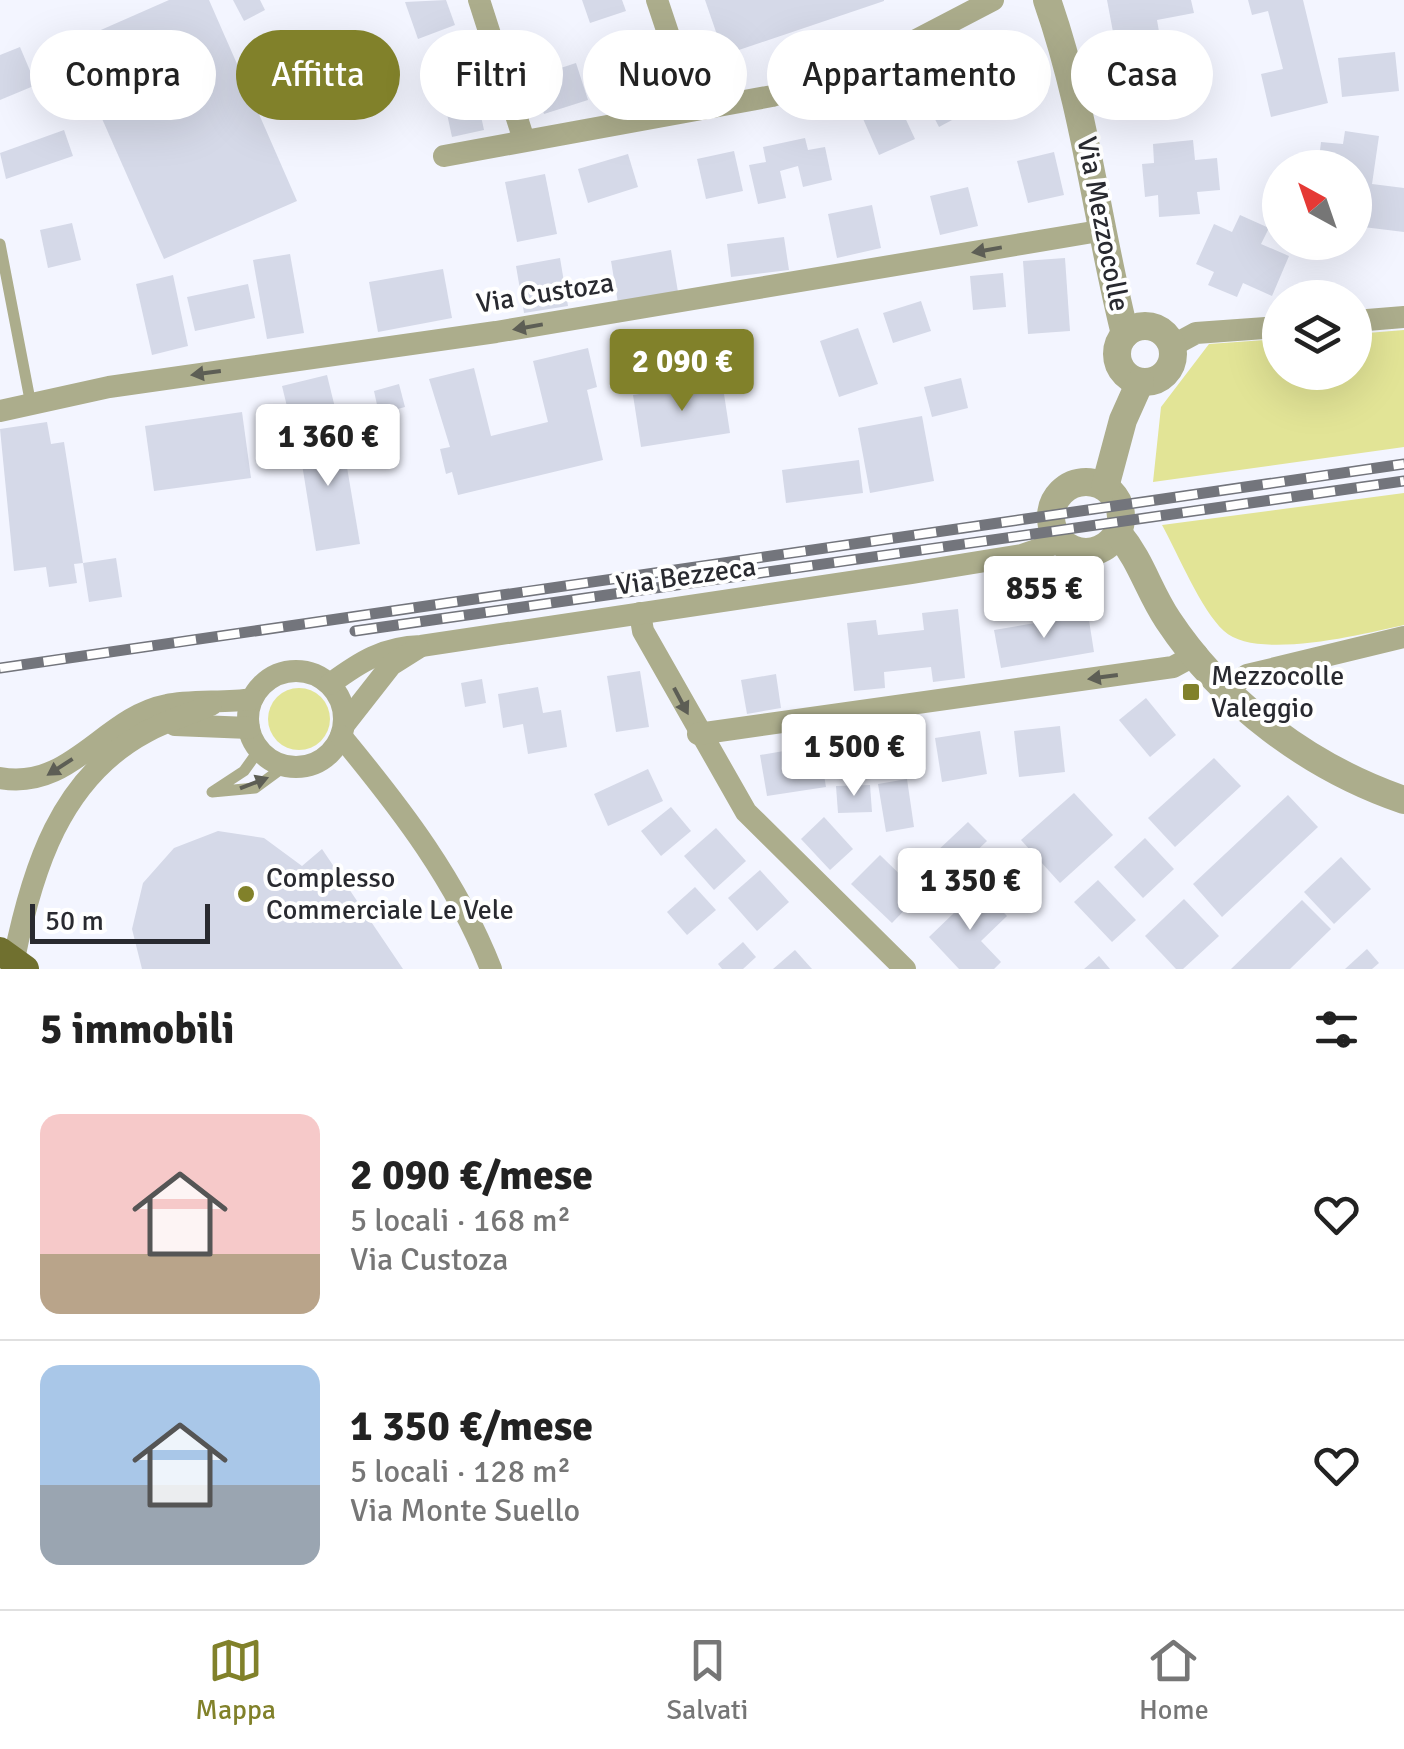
<!DOCTYPE html>
<html lang="it">
<meta charset="utf-8">
<style>
:root{--surface:#fff;--page:#f2f2f2;--text:#222;--muted:#767676;--line:#e0e0e0;--accent:#81812a}
body{margin:0;font-family:Signika,sans-serif;background:var(--page);color:var(--text);height:100vh;display:flex;flex-direction:column;font-size:38px;white-space:nowrap}
*{box-sizing:border-box;margin:0}
p{font-size:32px;color:var(--muted)}
.icon{flex:none;width:55px;height:55px;fill:none;stroke:currentColor;stroke-width:2;stroke-linecap:round;stroke-linejoin:round}
.map{position:relative;height:969px;overflow:hidden}
.sheet{display:flex;flex-direction:column;background:var(--surface);flex:1}
.sheet>*{flex:none}
.banner{position:absolute;left:30px;top:30px;width:1345px;height:90px;display:flex;gap:20px}
.needle{width:65px;rotate:320deg}
.tools{position:absolute;left:1262px;top:150px;display:grid;gap:20px}
.tools a{display:grid;place-items:center;width:110px;height:110px;border-radius:50%;background:var(--surface);box-shadow:0 10px 40px #0002;font-size:50px}
.scale{position:absolute;left:30px;bottom:25px;width:180px;box-sizing:border-box;padding-left:10px;border:5px solid #292a30;border-top:0;font-size:28px;line-height:35px;white-space:nowrap;color:#292a30;-webkit-text-stroke:8px #fff;paint-order:stroke}
.price{position:absolute;translate:-50% -85px;padding:0 22px;border-radius:10px;background:#fff;color:#222;font-size:32px;line-height:65px;filter:drop-shadow(0 2px 5px #0008)}
.price::after{content:'';position:absolute;left:50%;top:60px;width:30px;height:22px;margin-left:-15px;background:inherit;clip-path:polygon(0 0,100% 0,50% 100%)}
.price.active{background:var(--accent);color:#fff}
ul{padding:0;list-style:none}
li{display:flex;align-items:center;gap:30px;height:250px;padding:0 40px}
li+li{border-top:2px solid var(--line)}
li span{display:grid;place-items:center;flex:none;width:280px;height:200px;border-radius:20px;color:#555}
li>.icon{margin-inline-start:auto}
span .icon{width:120px;height:120px;fill:#fffc;stroke-width:1}
li b{font-size:42px}
h2{display:flex;justify-content:space-between;align-items:center;height:120px;padding:0 40px;font-size:42px}
.pill{padding:0 35px;border-radius:45px;background:var(--surface);box-shadow:0 10px 40px #0002;font-size:35px;line-height:90px}
.pill.active{background:var(--accent);color:#fff}
.dock{display:flex;justify-content:space-around;align-items:center;height:140px;border-top:2px solid var(--line);background:var(--surface);font-size:28px;color:var(--muted)}
.dock a{display:grid;justify-items:center;gap:5px}
.dock .active{color:var(--accent)}
.map>svg:first-child{display:block}
</style>
<div class="map">
<svg width="1404" height="969" viewBox="0 0 1404 969">
<rect width="100%" height="100%" fill="#f3f5ff"/>
<g fill="#e2e496">
<polygon points="1404,330 1404,447 1153,482 1161,407 1209,344 1280,339 1280,372 1355,372 1355,334"/>
<path d="M1404 493V625C1364 634 1256 661 1224 631 1201 610 1178 554 1162 525Z"/>
<circle cx="299" cy="719" r="31"/>
</g>
<g fill="#d5d9e8">
<polygon points="169,0 209,0 297,201 164,259 69,44"/>
<polygon points="233,0 260,0 265,10 244,21"/>
<polygon points="446,0 455,25 418,39 405,2"/>
<polygon points="582,0 622,0 626,11 590,23"/>
<polygon points="705,0 884,0 884,1 724,55"/>
<polygon points="1107,0 1191,0 1194,13 1157,20 1163,55 1119,64"/>
<polygon points="1248,0 1303,0 1328,103 1271,117 1261,74 1283,69 1268,11 1252,15"/>
<polygon points="1026,40 1041,86 1004,98 989,52"/>
<polygon points="639,45 649,81 611,93 600,57"/>
<polygon points="20,47 36,85 0,100 0,55"/>
<polygon points="1395,52 1399,91 1342,97 1338,58"/>
<polygon points="576,63 588,100 544,114 533,77"/>
<polygon points="959,70 978,106 939,127 920,90"/>
<polygon points="473,79 484,130 452,137 441,86"/>
<polygon points="895,96 915,139 879,155 860,112"/>
<polygon points="64,130 73,156 6,179 0,153"/>
<polygon points="1345,131 1379,136 1372,184 1404,188 1404,232 1355,226 1355,168 1318,168 1321,142 1343,144"/>
<polygon points="805,138 808,150 825,147 832,180 803,187 798,166 780,171 786,198 758,204 749,165 766,162 763,147"/>
<polygon points="1193,140 1195,160 1217,158 1220,190 1197,192 1200,214 1159,217 1158,195 1145,197 1142,164 1154,163 1153,144"/>
<polygon points="734,151 743,191 706,199 697,159"/>
<polygon points="1054,152 1064,195 1028,203 1017,161"/>
<polygon points="628,154 638,187 588,203 578,169"/>
<polygon points="545,174 557,234 517,242 505,182"/>
<polygon points="968,187 978,226 940,235 930,196"/>
<polygon points="872,205 881,248 837,258 828,214"/>
<polygon points="1240,215 1269,228 1261,244 1289,256 1272,296 1243,283 1237,297 1208,285 1214,272 1196,264 1214,224 1232,232"/>
<polygon points="72,223 81,260 48,268 40,230"/>
<polygon points="784,237 789,270 731,277 727,244"/>
<polygon points="671,250 678,292 618,303 611,261"/>
<polygon points="290,254 304,333 267,339 253,260"/>
<polygon points="560,258 568,306 524,313 516,266"/>
<polygon points="1065,258 1070,331 1028,334 1023,261"/>
<polygon points="443,269 452,318 378,332 369,282"/>
<polygon points="1003,273 1006,307 973,310 970,276"/>
<polygon points="173,275 188,346 152,355 136,284"/>
<polygon points="248,284 255,318 195,331 187,297"/>
<polygon points="921,301 931,331 893,343 883,313"/>
<polygon points="858,328 878,384 839,397 820,341"/>
<polygon points="588,348 597,387 587,390 603,460 458,495 452,472 446,474 440,449 450,447 429,379 474,368 491,436 548,422 533,361"/>
<polygon points="327,375 338,420 293,431 282,386"/>
<polygon points="961,378 968,408 932,417 924,387"/>
<polygon points="722,381 730,433 641,447 633,395"/>
<polygon points="399,384 405,407 379,414 374,391"/>
<polygon points="242,412 251,478 154,491 145,426"/>
<polygon points="922,416 934,481 870,493 858,428"/>
<polygon points="47,422 51,444 64,442 83,563 116,558 122,597 89,602 83,563 74,564 77,583 49,587 46,567 14,571 0,429"/>
<polygon points="340,426 360,544 316,551 297,433"/>
<polygon points="859,460 863,493 786,503 782,470"/>
<polygon points="958,609 965,678 933,682 931,667 884,672 885,688 854,691 847,623 876,620 878,635 924,630 922,613"/>
<polygon points="1088,614 1094,652 1001,668 994,630"/>
<polygon points="640,671 649,727 616,732 607,676"/>
<polygon points="776,674 781,708 747,714 741,680"/>
<polygon points="482,679 486,703 465,707 461,683"/>
<polygon points="538,687 543,713 561,710 567,747 528,754 523,724 503,728 498,694"/>
<polygon points="1146,698 1176,735 1150,757 1119,720"/>
<polygon points="1060,726 1065,772 1019,777 1014,731"/>
<polygon points="980,731 987,774 942,782 935,738"/>
<polygon points="897,739 900,771 842,776 839,744"/>
<polygon points="819,745 826,787 767,796 760,755"/>
<polygon points="1214,758 1241,786 1175,847 1148,818"/>
<polygon points="648,769 663,801 608,826 594,794"/>
<polygon points="907,779 914,827 886,832 878,784"/>
<polygon points="870,785 872,812 838,813 836,786"/>
<polygon points="1074,793 1113,835 1060,883 1021,840"/>
<polygon points="1288,795 1318,827 1222,917 1193,884"/>
<polygon points="671,807 691,831 661,856 641,831"/>
<polygon points="824,817 853,849 830,870 801,839"/>
<polygon points="968,822 987,841 952,874 934,854"/>
<polygon points="716,828 746,861 714,890 684,856"/>
<polygon points="218,831 264,838 302,866 322,849 403,969 142,969 132,929 143,883 174,848"/>
<polygon points="1145,838 1174,869 1143,898 1114,867"/>
<polygon points="880,855 920,894 892,923 851,884"/>
<polygon points="1341,857 1371,889 1334,924 1304,892"/>
<polygon points="760,870 789,902 757,931 728,898"/>
<polygon points="1098,880 1136,920 1112,942 1074,902"/>
<polygon points="695,887 716,910 687,935 667,912"/>
<polygon points="980,888 1007,916 981,941 1001,962 994,969 959,969 929,937"/>
<polygon points="1184,899 1219,936 1183,969 1176,969 1145,936"/>
<polygon points="1302,900 1331,929 1290,969 1231,969"/>
<polygon points="743,942 756,957 743,969 722,969 718,964"/>
<polygon points="1367,949 1379,963 1372,969 1345,969"/>
<polygon points="795,950 812,969 773,969"/>
<polygon points="1099,956 1110,969 1084,969"/>
</g>
<g fill="none" stroke-linecap="round" stroke-linejoin="round">
<g stroke="#acad8c" stroke-width="11">
<polyline points="0,244 31,405"/>
<polyline points="259,750 244,771 212,792 255,788 285,766"/>
</g>
<g stroke="#acad8c" stroke-width="22">
<polyline points="479,0 524,140"/>
<polyline points="657,0 693,108"/>
<polyline points="444,156 772,96 876,61 993,0"/>
<polyline points="1355,321 1404,317"/>
<polyline points="1172,346 1196,333 1280,327"/>
<polyline points="0,411 109,387 496,332 1099,231"/>
<polyline points="640,613 643,631 746,812 905,969"/>
<circle cx="296" cy="719" r="48"/>
<path d="M330 684C360 662 383 647 421 646L911 573 1022 555 1060 542"/>
<polyline points="1228,688 1247,675 1404,637"/>
<polyline points="175,725 249,728"/>
<polyline points="344,725 391,665 418,648"/>
<polyline points="698,734 1173,667 1197,654"/>
<path d="M341 736C402 810 456 880 491 969"/>
<path d="M0 778C71 791 104 717 167 705 189 700 226 703 252 699"/>
<path d="M14 959C32 870 60 778 146 732 166 721 190 714 211 705"/>
</g>
<g stroke="#acad8c" stroke-width="28">
<path d="M1047 0C1085 108 1097 222 1125 334"/>
<circle cx="1145" cy="354" r="28"/>
<circle cx="1086" cy="517" r="35"/>
<polyline points="1105,487 1123,420 1140,382"/>
<path d="M1118 533C1142 562 1148 590 1168 620 1223 703 1310 768 1404 800"/>
</g>
<polyline stroke="#70702f" stroke-width="28" points="0,951 25,969"/>
<defs>
<g id="rail">
<polyline points="355,631 1404,481"/>
<polyline points="0,668 1404,464"/>
</g>
</defs>
<use href="#rail" stroke="#73757c" stroke-width="11"/>
<use href="#rail" stroke="#fff" stroke-width="8" stroke-dasharray="22" stroke-linecap="butt"/>
</g>
<defs><path id="oneway-solid" d="M-6-.8H1V-3.2L6.5 0L1 3.2V.8H-6Z" transform="scale(2.5)"/></defs>
<g fill="#5d5e55">
<use href="#oneway-solid" transform="translate(987 250) rotate(170)"/>
<use href="#oneway-solid" transform="translate(528 327) rotate(170)"/>
<use href="#oneway-solid" transform="translate(206 373) rotate(172)"/>
<use href="#oneway-solid" transform="translate(1103 677) rotate(172)"/>
<use href="#oneway-solid" transform="translate(681 701) rotate(62)"/>
<use href="#oneway-solid" transform="translate(60 767) rotate(147)"/>
<use href="#oneway-solid" transform="translate(254 783) rotate(-21)"/>
</g>
<g fill="#81812a" stroke="#fff" stroke-width="4">
<rect x="1181" y="682" width="20" height="20" rx="5"/>
<circle cx="246" cy="894" r="10"/>
</g>
<g text-anchor="middle" dominant-baseline="central" stroke-width="8" stroke-linejoin="round" paint-order="stroke">
<g font-size="28" fill="#292a30" stroke="#fff">
<text transform="translate(1103 224) rotate(79)">Via Mezzocolle</text>
<text transform="translate(545 293) rotate(-9)">Via Custoza</text>
<text transform="translate(686 576) rotate(-8)">Via Bezzeca</text>
</g>
<g font-size="28" fill="#292a30" stroke="#fff" text-anchor="start">
<text x="1211" y="676">Mezzocolle<tspan x="1211" dy="32">Valeggio</tspan></text>
<text x="266" y="878">Complesso<tspan x="266" dy="32">Commerciale Le Vele</tspan></text>
</g>
</g>
</svg>
<div class="tools">
<a><svg class="needle" viewBox="-14 -14 28 28"><path d="M0-13l5 13h-10z" fill="#e53935"/><path d="M0 13l5-13h-10z" fill="#767676"/></svg></a>
<a><svg class="icon" aria-label="layers" viewBox="0 0 24 24"><path d="M12 4l9 5-9 5-9-5zM3 14l9 5 9-5"/></svg></a>
</div>
<div class="scale">50 m</div>
<b class="price active" style="left:682px;top:414px">2 090 €</b>
<b class="price" style="left:328px;top:489px">1 360 €</b>
<b class="price" style="left:1044px;top:641px">855 €</b>
<b class="price" style="left:854px;top:799px">1 500 €</b>
<b class="price" style="left:970px;top:933px">1 350 €</b>
<div class="banner">
<a class="pill">Compra</a>
<a class="pill active">Affitta</a>
<a class="pill">Filtri</a>
<a class="pill">Nuovo</a>
<a class="pill">Appartamento</a>
<a class="pill">Casa</a>
</div>
</div>
<section class="sheet">
<h2>5 immobili<svg class="icon" aria-label="filters" viewBox="0 0 24 24"><path d="M4 7h16M4 17h16"/><circle cx="9" cy="7" r="2"/><circle cx="15" cy="17" r="2"/></svg></h2>
<ul>
<li><span style="background:linear-gradient(#f6c9c9 70%,#b9a48a 0)"><svg class="icon" aria-label="home" viewBox="0 0 24 24"><path d="M3 11l9-7 9 7M6 9v11h12V9"/></svg></span><div><b>2 090 €/mese</b><p>5 locali · 168 m²</p><p>Via Custoza</p></div><svg class="icon" aria-label="heart" viewBox="0 0 24 24"><path d="M12 20l-8-8c-3-5 5-10 8-4 3-6 11-1 8 4z"/></svg></li>
<li><span style="background:linear-gradient(#a9c7e8 60%,#9aa5b1 0)"><svg class="icon" aria-label="home" viewBox="0 0 24 24"><path d="M3 11l9-7 9 7M6 9v11h12V9"/></svg></span><div><b>1 350 €/mese</b><p>5 locali · 128 m²</p><p>Via Monte Suello</p></div><svg class="icon" aria-label="heart" viewBox="0 0 24 24"><path d="M12 20l-8-8c-3-5 5-10 8-4 3-6 11-1 8 4z"/></svg></li>
</ul>
</section>
<nav class="dock">
<a class="active"><svg class="icon" aria-label="map" viewBox="0 0 24 24"><path d="M3 6l6-2 6 2 6-2v14l-6 2-6-2-6 2zM9 4v14M15 6v14"/></svg>Mappa</a>
<a><svg class="icon" aria-label="saved" viewBox="0 0 24 24"><path d="M7 4h10v16l-5-4-5 4z"/></svg>Salvati</a>
<a><svg class="icon" aria-label="home" viewBox="0 0 24 24"><path d="M3 11l9-7 9 7M6 9v11h12V9"/></svg>Home</a>
</nav>
